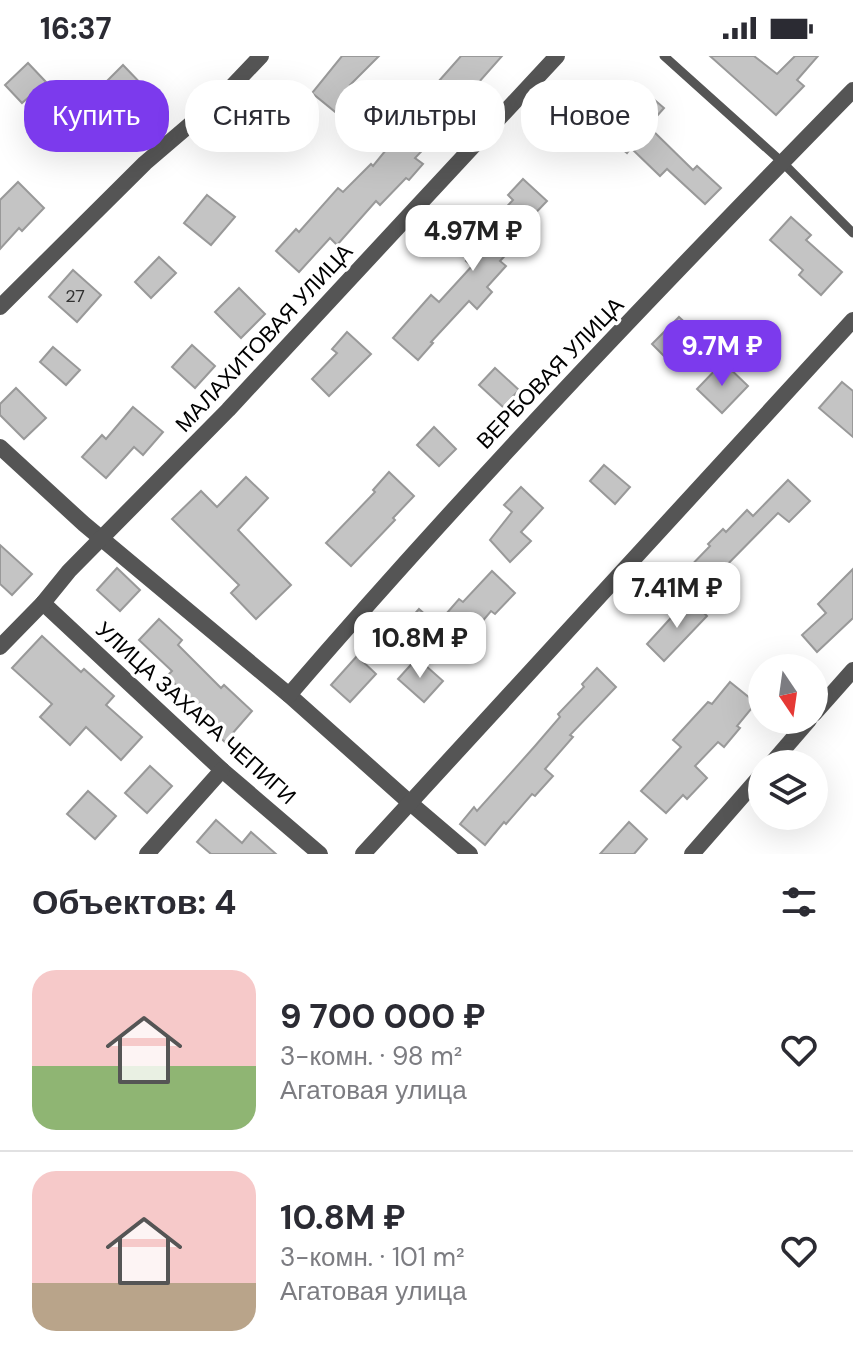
<!DOCTYPE html>
<html lang="ru">
<meta charset="utf-8">
<style>
:root{--surface:#fff;--page:#f2f2f3;--text:#2b2b33;--muted:#7c7c81;--line:#e1e1e2;--accent:#7c3aed}
body{margin:0;font-family:"DM Sans",sans-serif;background:var(--page);color:var(--text);height:100vh;display:flex;flex-direction:column;font-size:30px;white-space:nowrap}
*{box-sizing:border-box;margin:0}
p{font-size:26px;color:var(--muted)}
.icon{flex:none;width:44px;height:44px;fill:none;stroke:currentColor;stroke-width:2;stroke-linecap:round;stroke-linejoin:round}
.map{position:relative;height:798px;overflow:hidden}
.details{display:flex;flex-direction:column;background:var(--surface);flex:1}
.details>*{flex:none}
.banner{position:absolute;left:24px;top:24px;width:806px;height:72px;display:flex;gap:16px}
.needle{width:52px;rotate:167deg}
.tools{position:absolute;left:748px;top:598px;display:grid;gap:16px}
.tools a{display:grid;place-items:center;width:80px;height:80px;border-radius:50%;background:var(--surface);box-shadow:0 8px 32px #0002;font-size:40px}
.price{position:absolute;translate:-50% -68px;padding:0 18px;border-radius:16px;background:#fff;color:#222;font-size:26px;line-height:52px;filter:drop-shadow(0 2px 4px #0008)}
.price::after{content:'';position:absolute;left:50%;top:48px;width:24px;height:18px;margin-left:-12px;background:inherit;clip-path:polygon(0 0,100% 0,50% 100%)}
.price.active{background:var(--accent);color:#fff}
ul{padding:0;list-style:none}
li{display:flex;align-items:center;gap:24px;height:200px;padding:0 32px}
li+li{border-top:2px solid var(--line)}
li span{display:grid;place-items:center;flex:none;width:224px;height:160px;border-radius:24px;color:#555}
li>.icon{margin-inline-start:auto}
span .icon{width:96px;height:96px;fill:#fffc;stroke-width:1}
li b{font-size:34px}
h2{display:flex;justify-content:space-between;align-items:center;height:96px;padding:0 32px;font-size:34px}
.pill{padding:0 28px;border-radius:32px;background:var(--surface);box-shadow:0 8px 32px #0002;font-size:28px;line-height:72px}
.pill.active{background:var(--accent);color:#fff}
.status{display:flex;justify-content:space-between;align-items:center;height:56px;padding:0 40px;background:var(--surface);direction:ltr}
.status svg{height:22px;fill:currentColor}
.map>svg:first-child{display:block}
</style>
<div class="status"><b>16:37</b><svg viewBox="0 0 49 12"><path d="M0 12V9h3v3zM5 12V6h3v6zM10 12V3h3v9zM15 12V0h3v12zM26 1h20v11H26zM47 4h2v5h-2z"/></svg></div>
<div class="map">
<svg width="853" height="798" viewBox="0 0 853 798">
<rect width="100%" height="100%" fill="#fff"/>
<g fill="#c4c4c4" stroke="#999" stroke-width="2">
<polygon points="342,0 379,0 350,29 358,36 339,59 312,37"/>
<polygon points="461,0 502,0 471,35 475,39 415,102 423,108 409,124 406,122 380,149 376,145 337,189 330,182 299,216 276,195 296,173 299,176 338,132 343,136 371,108 373,110 412,62 403,54 417,38 423,43"/>
<polygon points="710,0 754,0 777,18 795,0 818,0 797,24 804,30 776,59"/>
<polygon points="28,7 46,26 22,47 5,29"/>
<polygon points="123,9 148,35 115,68 117,70 97,90 71,64 106,30 104,28"/>
<polygon points="635,27 664,52 648,70 693,114 697,110 721,132 705,148 667,113 660,120 631,92 627,97 602,76 625,49 620,44"/>
<polygon points="523,123 547,145 524,169 529,174 500,205 506,210 487,231 492,236 477,253 469,245 431,286 433,287 418,304 393,282 431,239 439,246 472,210 466,205 495,174 490,168 513,144 508,139"/>
<polygon points="18,126 44,152 22,175 19,172 0,193 0,144"/>
<polygon points="207,139 235,161 211,189 184,167"/>
<polygon points="791,161 811,179 806,184 842,216 821,239 799,219 803,214 770,184"/>
<polygon points="159,201 176,217 151,242 135,226"/>
<polygon points="73,214 101,239 77,266 49,241"/>
<polygon points="239,232 265,258 241,282 215,256"/>
<polygon points="679,261 693,274 666,302 652,288"/>
<polygon points="347,276 371,298 329,340 312,323 337,297 332,293"/>
<polygon points="192,289 215,310 195,332 172,311"/>
<polygon points="53,291 80,314 66,329 40,306"/>
<polygon points="723,306 748,330 722,357 697,333"/>
<polygon points="495,312 519,334 503,351 479,329"/>
<polygon points="842,326 853,335 853,381 819,352"/>
<polygon points="16,332 46,362 24,383 0,359 0,348"/>
<polygon points="133,351 163,376 143,399 134,391 106,422 82,401 102,379 106,383"/>
<polygon points="434,371 456,393 439,410 417,389"/>
<polygon points="604,409 630,431 615,448 590,425"/>
<polygon points="389,416 414,440 393,462 395,464 351,510 326,487 375,436 373,434"/>
<polygon points="246,421 268,442 238,474 291,529 256,563 231,537 239,529 172,463 201,435 217,451"/>
<polygon points="788,424 810,445 789,466 778,457 717,519 721,522 703,540 682,519 710,490 708,488 723,473 726,476 747,454 753,460"/>
<polygon points="521,431 543,452 521,476 531,485 510,506 490,484 512,456 504,449"/>
<polygon points="0,489 32,518 12,539 0,528"/>
<polygon points="117,512 140,534 120,555 97,534"/>
<polygon points="853,513 853,562 817,596 802,579 826,557 818,548"/>
<polygon points="492,515 515,537 495,558 491,555 465,586 440,565 459,543 463,546"/>
<polygon points="689,542 707,560 664,605 647,588"/>
<polygon points="419,553 445,576 428,594 403,571"/>
<polygon points="159,563 182,584 178,589 221,632 224,629 252,655 225,686 196,660 201,654 167,620 172,615 139,584"/>
<polygon points="42,580 81,616 84,613 114,640 106,649 142,681 121,704 86,671 70,689 40,661 52,648 12,612"/>
<polygon points="357,600 376,618 350,646 331,629"/>
<polygon points="417,602 443,625 424,646 398,623"/>
<polygon points="597,612 616,631 570,679 573,681 545,713 553,720 535,740 532,738 506,768 504,766 485,789 460,768 474,751 477,755 535,690 560,661 558,658 584,631 582,628"/>
<polygon points="730,626 756,647 737,670 740,672 724,691 718,686 695,710 707,722 687,743 683,739 666,757 641,735 681,691 673,684 708,646 712,648"/>
<polygon points="150,710 172,730 147,757 125,737"/>
<polygon points="88,735 116,760 95,783 67,758"/>
<polygon points="216,764 242,787 251,776 276,798 211,798 197,786"/>
<polygon points="629,766 647,783 634,798 600,798"/>
</g>
<g fill="none" stroke-linecap="round" stroke-linejoin="round">
<polyline stroke="#555" stroke-width="9" points="664,0 782,106 853,177"/>
<g stroke="#555" stroke-width="16">
<polyline points="0,251 145,107 221,42 261,0"/>
<polyline points="0,391 84,468 289,639 409,746 470,798"/>
<polyline points="43,547 222,714 320,798"/>
<polyline points="0,591 43,547 69,515 228,354 557,0"/>
<path d="M289 639C469 430 660 231 853 34"/>
<polyline points="814,658 853,614"/>
<polyline points="771,708 809,664"/>
<polyline points="147,798 222,714"/>
<polyline points="363,798 853,264"/>
<polyline points="692,798 762,718"/>
</g>
</g>
<g text-anchor="middle" dominant-baseline="central" stroke-width="7" stroke-linejoin="round" paint-order="stroke">
<g font-size="18" fill="#313131">
<text x="75" y="240">27</text>
</g>
<g font-size="22" fill="#000" stroke="#fff">
<text transform="translate(264 282) rotate(-47)">МАЛАХИТОВАЯ УЛИЦА</text>
<text transform="translate(550 317) rotate(-46)">ВЕРБОВАЯ УЛИЦА</text>
<text transform="translate(196 657) rotate(42)">УЛИЦА ЗАХАРА ЧЕПИГИ</text>
</g>
</g>
</svg>
<div class="tools">
<a><svg class="needle" viewBox="-14 -14 28 28"><path d="M0-13l5 13h-10z" fill="#e53935"/><path d="M0 13l5-13h-10z" fill="#7c7c81"/></svg></a>
<a><svg class="icon" aria-label="layers" viewBox="0 0 24 24"><path d="M12 4l9 5-9 5-9-5zM3 14l9 5 9-5"/></svg></a>
</div>
<b class="price" style="left:473px;top:217px">4.97M ₽</b>
<b class="price active" style="left:722px;top:332px">9.7M ₽</b>
<b class="price" style="left:677px;top:574px">7.41M ₽</b>
<b class="price" style="left:420px;top:624px">10.8M ₽</b>
<div class="banner">
<a class="pill active">Купить</a>
<a class="pill">Снять</a>
<a class="pill">Фильтры</a>
<a class="pill">Новое</a>
</div>
</div>
<section class="details">
<h2>Объектов: 4<svg class="icon" aria-label="filters" viewBox="0 0 24 24"><path d="M4 7h16M4 17h16"/><circle cx="9" cy="7" r="2"/><circle cx="15" cy="17" r="2"/></svg></h2>
<ul>
<li><span style="background:linear-gradient(#f6c9c9 60%,#8fb573 0)"><svg class="icon" aria-label="home" viewBox="0 0 24 24"><path d="M3 11l9-7 9 7M6 9v11h12V9"/></svg></span><div><b>9 700 000 ₽</b><p>3-комн. · 98 m²</p><p>Агатовая улица</p></div><svg class="icon" aria-label="heart" viewBox="0 0 24 24"><path d="M12 20l-8-8c-3-5 5-10 8-4 3-6 11-1 8 4z"/></svg></li>
<li><span style="background:linear-gradient(#f6c9c9 70%,#b9a48a 0)"><svg class="icon" aria-label="home" viewBox="0 0 24 24"><path d="M3 11l9-7 9 7M6 9v11h12V9"/></svg></span><div><b>10.8M ₽</b><p>3-комн. · 101 m²</p><p>Агатовая улица</p></div><svg class="icon" aria-label="heart" viewBox="0 0 24 24"><path d="M12 20l-8-8c-3-5 5-10 8-4 3-6 11-1 8 4z"/></svg></li>
</ul>
</section>
